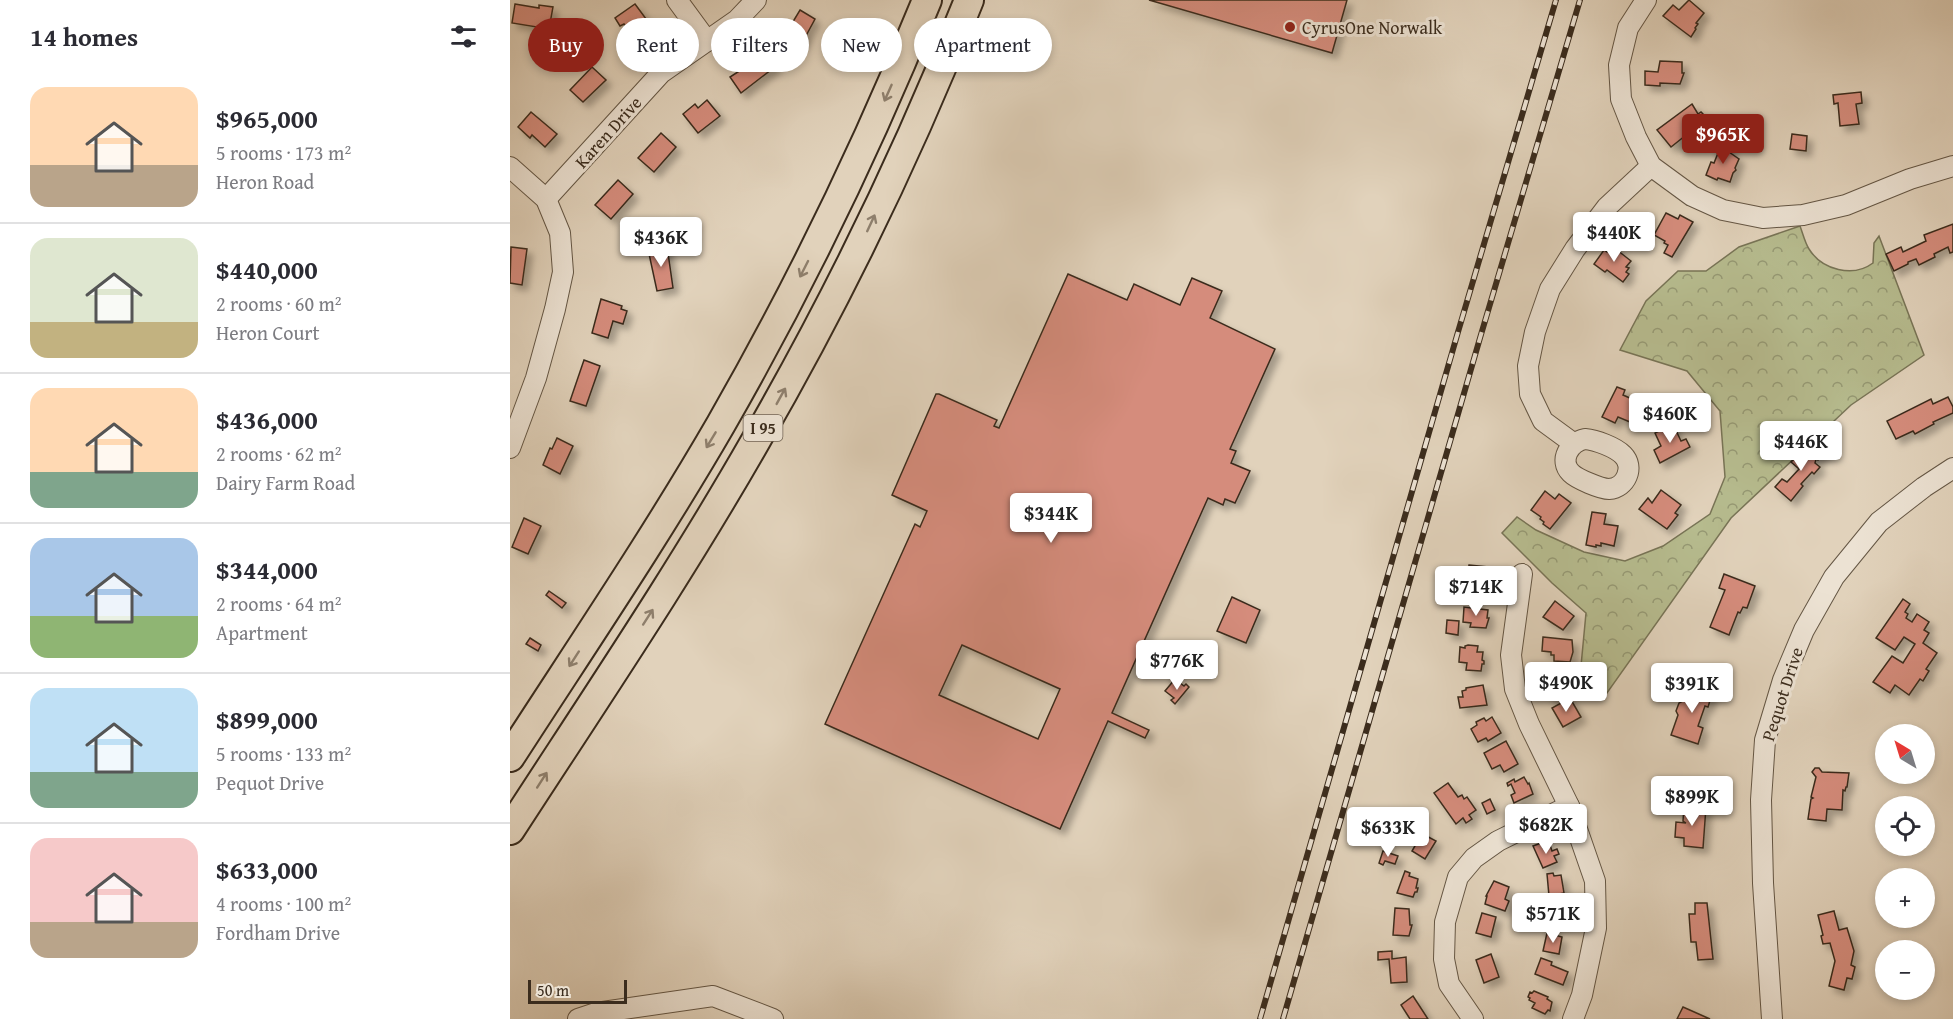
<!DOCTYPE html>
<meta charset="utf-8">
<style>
:root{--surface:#fff;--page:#f7f7f7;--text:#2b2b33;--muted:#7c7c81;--line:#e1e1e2;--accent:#8f2418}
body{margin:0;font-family:"Gentium Book Plus",serif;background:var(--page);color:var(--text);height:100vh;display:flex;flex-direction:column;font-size:22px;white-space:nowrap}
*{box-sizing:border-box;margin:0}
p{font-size:20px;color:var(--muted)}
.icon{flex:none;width:33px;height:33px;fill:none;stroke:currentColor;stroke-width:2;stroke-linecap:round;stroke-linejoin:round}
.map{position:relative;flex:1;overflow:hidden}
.panel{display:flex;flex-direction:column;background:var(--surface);width:510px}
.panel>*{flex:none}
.hud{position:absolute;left:18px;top:18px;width:570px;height:54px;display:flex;gap:12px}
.needle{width:39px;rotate:322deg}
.tools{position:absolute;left:1365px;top:724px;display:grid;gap:12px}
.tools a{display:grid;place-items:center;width:60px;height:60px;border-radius:50%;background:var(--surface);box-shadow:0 3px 9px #0003;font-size:30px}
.scale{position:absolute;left:18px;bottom:15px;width:99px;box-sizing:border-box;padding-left:6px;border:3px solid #3b2c1d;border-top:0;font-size:16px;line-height:21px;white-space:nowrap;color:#3b2c1d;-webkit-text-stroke:4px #ece2d3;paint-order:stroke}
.price{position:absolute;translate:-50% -51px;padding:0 14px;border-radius:6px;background:#fff;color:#222;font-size:20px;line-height:39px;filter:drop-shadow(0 2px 3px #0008)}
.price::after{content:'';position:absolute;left:50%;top:36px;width:18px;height:14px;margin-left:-9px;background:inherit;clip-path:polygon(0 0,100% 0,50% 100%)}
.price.on{background:var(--accent);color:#fff}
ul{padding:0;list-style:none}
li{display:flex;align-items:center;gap:18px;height:150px;padding:0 30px}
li+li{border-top:2px solid var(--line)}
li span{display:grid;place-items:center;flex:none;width:168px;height:120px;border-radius:18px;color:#555}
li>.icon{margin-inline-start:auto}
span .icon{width:72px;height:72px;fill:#fffc;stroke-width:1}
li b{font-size:26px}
h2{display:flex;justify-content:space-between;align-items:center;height:72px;padding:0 30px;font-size:26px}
.chip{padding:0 21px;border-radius:27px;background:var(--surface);box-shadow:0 3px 9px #0003;font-size:21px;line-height:54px}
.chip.on{background:var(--accent);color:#fff}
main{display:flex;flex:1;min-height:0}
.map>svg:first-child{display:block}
</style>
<main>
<section class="panel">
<h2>14 homes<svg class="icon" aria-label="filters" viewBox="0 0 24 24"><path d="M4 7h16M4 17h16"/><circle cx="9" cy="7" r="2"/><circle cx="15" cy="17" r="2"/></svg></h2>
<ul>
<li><span style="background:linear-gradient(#ffd9b3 65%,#b9a48a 0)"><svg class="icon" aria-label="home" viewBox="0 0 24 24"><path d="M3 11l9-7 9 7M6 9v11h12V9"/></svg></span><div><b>$965,000</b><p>5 rooms · 173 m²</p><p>Heron Road</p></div></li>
<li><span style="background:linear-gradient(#dfe7d0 70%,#c2b280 0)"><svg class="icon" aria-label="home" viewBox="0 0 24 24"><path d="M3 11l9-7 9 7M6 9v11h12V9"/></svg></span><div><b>$440,000</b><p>2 rooms · 60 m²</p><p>Heron Court</p></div></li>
<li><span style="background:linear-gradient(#ffd9b3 70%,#7fa58c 0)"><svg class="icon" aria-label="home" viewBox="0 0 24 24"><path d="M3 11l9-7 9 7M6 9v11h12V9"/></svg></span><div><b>$436,000</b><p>2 rooms · 62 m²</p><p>Dairy Farm Road</p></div></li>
<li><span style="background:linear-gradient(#a9c7e8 65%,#8fb573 0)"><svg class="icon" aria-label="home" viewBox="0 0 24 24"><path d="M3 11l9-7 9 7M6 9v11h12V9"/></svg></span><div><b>$344,000</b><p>2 rooms · 64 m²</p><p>Apartment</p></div></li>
<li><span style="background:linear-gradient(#bfe0f5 70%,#7fa58c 0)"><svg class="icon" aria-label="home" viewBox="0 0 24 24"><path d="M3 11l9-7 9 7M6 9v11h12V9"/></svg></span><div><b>$899,000</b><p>5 rooms · 133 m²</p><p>Pequot Drive</p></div></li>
<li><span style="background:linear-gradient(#f6c9c9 70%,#b9a48a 0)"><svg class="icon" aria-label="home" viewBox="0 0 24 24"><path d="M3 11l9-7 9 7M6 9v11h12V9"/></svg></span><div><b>$633,000</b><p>4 rooms · 100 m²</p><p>Fordham Drive</p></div></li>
</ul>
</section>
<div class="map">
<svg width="1443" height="1019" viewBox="0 0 1443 1019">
<defs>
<pattern id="park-crowns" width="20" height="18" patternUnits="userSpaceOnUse" patternTransform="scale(1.5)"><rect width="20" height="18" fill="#b6bb8e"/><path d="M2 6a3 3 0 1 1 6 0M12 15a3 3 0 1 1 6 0" fill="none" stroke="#959873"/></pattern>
<filter id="shadow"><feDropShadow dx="5.5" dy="5.5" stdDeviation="3" flood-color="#0004"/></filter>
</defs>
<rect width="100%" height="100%" fill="#e1d2bb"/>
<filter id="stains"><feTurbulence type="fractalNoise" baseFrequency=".00333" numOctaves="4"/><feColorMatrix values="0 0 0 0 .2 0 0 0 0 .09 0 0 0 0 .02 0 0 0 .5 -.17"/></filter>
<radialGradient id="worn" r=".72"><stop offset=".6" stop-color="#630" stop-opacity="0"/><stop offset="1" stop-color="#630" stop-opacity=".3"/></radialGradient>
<path fill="url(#park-crowns)" stroke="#787456" stroke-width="1.5" d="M1290 226C1293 234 1295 243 1299 249 1312 270 1343 278 1363 263L1364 243 1369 236 1414 355 1341 405 1221 518 1092 700 1071 666 1076 613 1042 583 992 533 1007 517 1026 530 1074 552 1115 561 1153 546 1200 514 1215 477 1210 411 1177 371 1110 350 1136 301 1168 271H1196L1229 247Z"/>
<g fill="#d58c7b" stroke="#3b2c1d" stroke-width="1.5" fill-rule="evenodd" filter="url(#shadow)">
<polygon points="639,0 837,0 822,53"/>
<polygon points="1179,0 1194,13 1186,23 1188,24 1185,28 1186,29 1181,37 1153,16 1163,5 1169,10"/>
<polygon points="5,4 29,8 29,5 43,7 39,29 2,23"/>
<polygon points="125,4 145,31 128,43 114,24 110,26 105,18"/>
<polygon points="290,10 305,19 291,45 286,42 285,43 281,41 282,39 281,38 279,40 275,35"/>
<polygon points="257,53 266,66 231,93 220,77"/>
<polygon points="1150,61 1172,62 1172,73 1174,73 1170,84 1150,83 1150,86 1135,85 1135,71 1148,72"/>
<polygon points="82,67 96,80 73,102 60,90"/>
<polygon points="1351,92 1352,103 1346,104 1349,124 1330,126 1328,103 1324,104 1323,95"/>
<polygon points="197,100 210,116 188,133 173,114 185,104 188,108"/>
<polygon points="1182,104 1188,114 1191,112 1193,114 1195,120 1161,147 1147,130"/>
<polygon points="21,112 47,134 35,147 22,135 20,138 8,127"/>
<polygon points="151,133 166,147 144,172 128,158"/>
<polygon points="1282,134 1297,136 1296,151 1280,149"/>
<polygon points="1212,143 1221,147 1219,152 1229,159 1225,168 1226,170 1223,173 1220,182 1208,178 1207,180 1196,175 1201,162 1204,163"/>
<polygon points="108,180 123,194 101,219 85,205"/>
<polygon points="1156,213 1168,219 1170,215 1183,222 1162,257 1154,253 1158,245 1154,243 1155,241 1144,235"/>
<polygon points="1443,224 1443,252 1440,253 1438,247 1424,254 1425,257 1409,265 1406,259 1398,262 1398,264 1384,271 1376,254 1391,247 1393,252 1416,241 1414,235"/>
<polygon points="157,246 163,288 147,291 138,249"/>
<polygon points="1102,246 1121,261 1116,267 1119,268 1116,272 1119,274 1113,282 1097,270 1095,272 1084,264 1094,250 1097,252"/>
<polygon points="1,247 17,249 12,285 0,283"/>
<path d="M558 274 617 300 624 284 670 305 682 278 712 291 700 318 765 349 720 449 726 451 721 463 740 471 725 503 715 499 713 505 698 498 602 713 639 730 635 738 598 721 550 829 315 724 405 524 410 527 417 511 382 495 426 394H429L487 420 484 426 489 428ZM452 645 550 689 528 739 429 695Z"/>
<polygon points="91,299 112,306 111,309 117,311 113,324 103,321 98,338 82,333"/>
<polygon points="74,360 90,366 76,406 60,401"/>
<polygon points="1107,387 1115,390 1113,395 1129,402 1120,422 1108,417 1105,423 1092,417"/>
<polygon points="1438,397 1443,407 1443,413 1423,422 1424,424 1405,434 1403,431 1386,439 1377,421 1421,399 1423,404"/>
<polygon points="1163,424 1171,441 1176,439 1180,447 1150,463 1144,450 1151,446 1145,433"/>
<polygon points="47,438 63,446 50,474 33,465 40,448 42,449"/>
<polygon points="1307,442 1316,450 1308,460 1306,459 1305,463 1310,467 1304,474 1302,472 1291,484 1293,486 1281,501 1265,487 1272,479 1277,482 1289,469 1281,462 1286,457 1290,461 1296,455 1299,457 1301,454 1299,452"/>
<polygon points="1151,490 1171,505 1165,513 1168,515 1157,529 1129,509 1138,498 1142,503"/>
<polygon points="1035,491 1045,499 1049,494 1061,503 1040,529 1033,524 1034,522 1030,519 1031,517 1021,510"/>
<polygon points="1082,512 1096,514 1094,524 1108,526 1104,546 1091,543 1091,546 1086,545 1086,547 1076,545"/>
<polygon points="14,518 31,526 18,554 2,547"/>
<polygon points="959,565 978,567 977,572 982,573 980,592 956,589"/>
<polygon points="1214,574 1245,586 1237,608 1233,607 1230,613 1228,612 1219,635 1200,627 1215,590 1209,588"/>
<polygon points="39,591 56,603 52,608 36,595"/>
<polygon points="722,597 750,610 736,643 707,631"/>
<polygon points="1393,599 1400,604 1395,612 1398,614 1396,618 1402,622 1407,614 1419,622 1414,630 1419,633 1413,643 1427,653 1416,669 1419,671 1413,681 1410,679 1399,695 1385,685 1380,693 1363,682 1382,656 1393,663 1405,644 1394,637 1385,650 1366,638"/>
<polygon points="1045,601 1064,616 1053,630 1033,617"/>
<polygon points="961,605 970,606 970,609 978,610 977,618 979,618 976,628 960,627 961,623 953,622 954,607 961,608"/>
<polygon points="937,620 949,621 948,635 936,633"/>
<polygon points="1033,637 1062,640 1063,652 1060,662 1044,661 1044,655 1041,655 1041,652 1032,651"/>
<polygon points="20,638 31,645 28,651 16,644"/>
<polygon points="958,645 968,646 967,652 973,652 972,660 974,661 974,664 972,664 971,671 956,670 957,663 949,662 950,647 955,648 955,646"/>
<polygon points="1041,670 1045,676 1052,673 1060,689 1040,699 1029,676"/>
<polygon points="665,679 674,686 676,684 679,687 665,704 661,700 664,698 655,691"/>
<polygon points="973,685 977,705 950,708 948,697 953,697 952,691 956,690 956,688"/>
<polygon points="1178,685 1189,689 1189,686 1203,691 1198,707 1195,706 1188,726 1193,728 1188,744 1161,735 1168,715 1166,711 1169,703 1173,701"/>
<polygon points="1060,698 1071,717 1053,727 1042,708"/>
<polygon points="982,717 991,733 978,741 976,738 968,742 961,729 967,725 966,722 974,718 976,721"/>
<polygon points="996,741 1008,764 994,772 990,765 982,769 974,753"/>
<polygon points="1305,768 1309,768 1312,772 1339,773 1337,787 1336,787 1335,791 1333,790 1332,810 1317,809 1316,821 1298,819 1301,799 1303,798 1301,797 1306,777 1302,772"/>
<polygon points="1014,777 1018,784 1019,783 1023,794 1004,803 1001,795 1005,793 1001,784 998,786 997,783 1004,779 1005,782"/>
<polygon points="938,783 948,797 952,795 954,799 957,797 966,810 959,815 962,819 956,823 953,818 946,824 924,793"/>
<polygon points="980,799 985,810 977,814 972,803"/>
<polygon points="1174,806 1196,807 1193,848 1174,846 1174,838 1165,837 1166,822 1176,823 1173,821"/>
<polygon points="909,832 926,841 915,859 902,851 909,839 906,837"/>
<polygon points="1031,843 1033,848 1040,845 1042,851 1047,849 1049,854 1044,856 1047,862 1033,868 1023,846"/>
<polygon points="873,851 888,856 885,864 875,861 873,865 869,863"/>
<polygon points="895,871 900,873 899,876 908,879 906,888 908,888 907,892 905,892 903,897 887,893"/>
<polygon points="1043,873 1044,876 1051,875 1054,893 1039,896 1037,874"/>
<polygon points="984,881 999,887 995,899 999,901 995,911 975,904 977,896 976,896"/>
<polygon points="1039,902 1054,905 1054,913 1056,913 1054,924 1038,924"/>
<polygon points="1185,903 1197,903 1203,959 1188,960 1186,942 1181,942 1179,914 1185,914"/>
<polygon points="885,908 899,909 900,925 902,925 899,936 883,935"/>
<polygon points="1324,911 1329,930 1337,928 1344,951 1341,965 1345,967 1342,979 1337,978 1334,990 1319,986 1325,961 1320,943 1313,944 1311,936 1313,935 1308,915"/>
<polygon points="972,913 986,917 981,937 966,933"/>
<polygon points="1037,933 1052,937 1049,954 1033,951"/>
<polygon points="882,951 882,959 896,957 897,982 881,983 879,959 868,960 868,952"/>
<polygon points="981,954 989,977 974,983 966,960"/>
<polygon points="1031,958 1042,962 1041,965 1058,972 1053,985 1025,974"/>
<polygon points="1024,991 1038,997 1037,999 1042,1002 1040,1011 1038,1010 1035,1014 1022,1008 1025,1003 1019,1000 1020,998 1018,997 1020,992 1022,993"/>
<polygon points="903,996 918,1019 900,1019 891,1005"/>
<polygon points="1173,1007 1200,1019 1167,1019"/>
</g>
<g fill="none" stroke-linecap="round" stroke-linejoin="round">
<defs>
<g id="minor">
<polyline points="167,0 197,41"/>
<polyline points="1136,0 1118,28 1109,65 1111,99 1126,137 1141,166 1182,196 1213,210 1253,218 1293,215 1336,205 1400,179 1443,166"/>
<polyline points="0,167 36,199 50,233 53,272 45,309 26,378 0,448"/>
<polyline points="36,199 151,73 227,20 246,0"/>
<path d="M1075 439C1086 440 1105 447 1113 455 1125 467 1116 488 1099 489 1091 489 1067 479 1061 473 1048 460 1060 442 1075 439Z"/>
<polyline points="1063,443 1033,421 1020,394 1018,366 1025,332 1040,289 1065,249 1097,207 1141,166"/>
<polyline points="1012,574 1001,655 1005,689 1019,724 1059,806 1085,881 1086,928 1072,995 1063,1019"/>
<polyline points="68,1019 86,1013 203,996 263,1019"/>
<polyline points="963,1019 939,984 934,959 935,922 948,877 964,858 988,841 1059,806"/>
<polyline points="1262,1019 1253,883 1251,800 1255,740 1273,680 1294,630 1324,577 1369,522 1414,487 1443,468"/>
</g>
<g id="highway">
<path d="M0 757C71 647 145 538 211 424 289 288 358 146 417 0"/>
<path d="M0 830C83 702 169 575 245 442 327 300 399 152 459 0"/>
</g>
</defs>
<use href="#minor" stroke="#645644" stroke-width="22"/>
<use href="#highway" stroke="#3b2c1d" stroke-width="32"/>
<use href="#minor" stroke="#ece2d3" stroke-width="20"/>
<use href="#highway" stroke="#e1d2bb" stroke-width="28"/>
<defs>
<g id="rail">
<polyline points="750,1019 948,332 1046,0"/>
<polyline points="773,1019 970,338 1070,0"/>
</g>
</defs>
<use href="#rail" stroke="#3b2c1d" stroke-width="6"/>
<use href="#rail" stroke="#ece2d3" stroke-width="4" stroke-dasharray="11" stroke-linecap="butt"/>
</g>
<defs><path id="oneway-shaft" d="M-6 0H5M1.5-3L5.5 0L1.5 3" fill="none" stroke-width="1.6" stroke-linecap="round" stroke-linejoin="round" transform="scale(1.5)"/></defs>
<g stroke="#8e7f6c">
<use href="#oneway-shaft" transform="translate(378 93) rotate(114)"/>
<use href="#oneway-shaft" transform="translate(361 223) rotate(-65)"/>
<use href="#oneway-shaft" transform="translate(294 269) rotate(117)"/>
<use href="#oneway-shaft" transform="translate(271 396) rotate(-61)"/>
<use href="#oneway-shaft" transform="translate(201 440) rotate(121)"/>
<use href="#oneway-shaft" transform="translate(138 617) rotate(-57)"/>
<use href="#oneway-shaft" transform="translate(64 659) rotate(123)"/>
<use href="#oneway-shaft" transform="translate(32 780) rotate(-57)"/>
</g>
<circle fill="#8f2418" stroke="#ece2d3" stroke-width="2" cx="780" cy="27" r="6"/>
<g text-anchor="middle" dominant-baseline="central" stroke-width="6" stroke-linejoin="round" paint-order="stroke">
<rect fill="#ece2d3" stroke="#706354" stroke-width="1.5" x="233.5" y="415" width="39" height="26" rx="4.5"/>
<g font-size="16" font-weight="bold" fill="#3b2c1d">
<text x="253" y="428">I 95</text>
</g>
<g font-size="18" fill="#3b2c1d" stroke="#ece2d3" text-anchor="start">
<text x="792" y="27">CyrusOne Norwalk</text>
</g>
<g font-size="18" fill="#3b2c1d" stroke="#ece2d3">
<text transform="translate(98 132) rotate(-48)">Karen Drive</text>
<text transform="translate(1272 694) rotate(-72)">Pequot Drive</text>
</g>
</g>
<rect width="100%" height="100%" filter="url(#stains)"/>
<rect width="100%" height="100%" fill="url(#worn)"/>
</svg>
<div class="tools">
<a><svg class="needle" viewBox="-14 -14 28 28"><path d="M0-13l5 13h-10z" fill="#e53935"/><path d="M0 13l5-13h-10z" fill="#7c7c81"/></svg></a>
<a><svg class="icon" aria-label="locate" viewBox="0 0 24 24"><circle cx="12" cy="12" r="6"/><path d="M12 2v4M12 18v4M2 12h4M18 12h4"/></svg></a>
<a>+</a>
<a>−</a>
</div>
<div class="scale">50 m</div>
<b class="price on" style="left:1213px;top:165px">$965K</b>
<b class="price" style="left:1104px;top:263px">$440K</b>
<b class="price" style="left:151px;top:268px">$436K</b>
<b class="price" style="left:1160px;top:444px">$460K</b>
<b class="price" style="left:1291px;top:472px">$446K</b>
<b class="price" style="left:541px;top:544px">$344K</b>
<b class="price" style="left:966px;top:617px">$714K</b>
<b class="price" style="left:667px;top:691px">$776K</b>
<b class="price" style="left:1056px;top:713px">$490K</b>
<b class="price" style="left:1182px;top:714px">$391K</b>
<b class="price" style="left:1182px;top:827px">$899K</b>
<b class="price" style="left:1036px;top:855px">$682K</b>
<b class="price" style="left:878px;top:858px">$633K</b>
<b class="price" style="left:1043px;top:944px">$571K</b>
<div class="hud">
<a class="chip on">Buy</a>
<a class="chip">Rent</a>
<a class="chip">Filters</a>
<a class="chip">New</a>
<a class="chip">Apartment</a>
</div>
</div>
</main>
